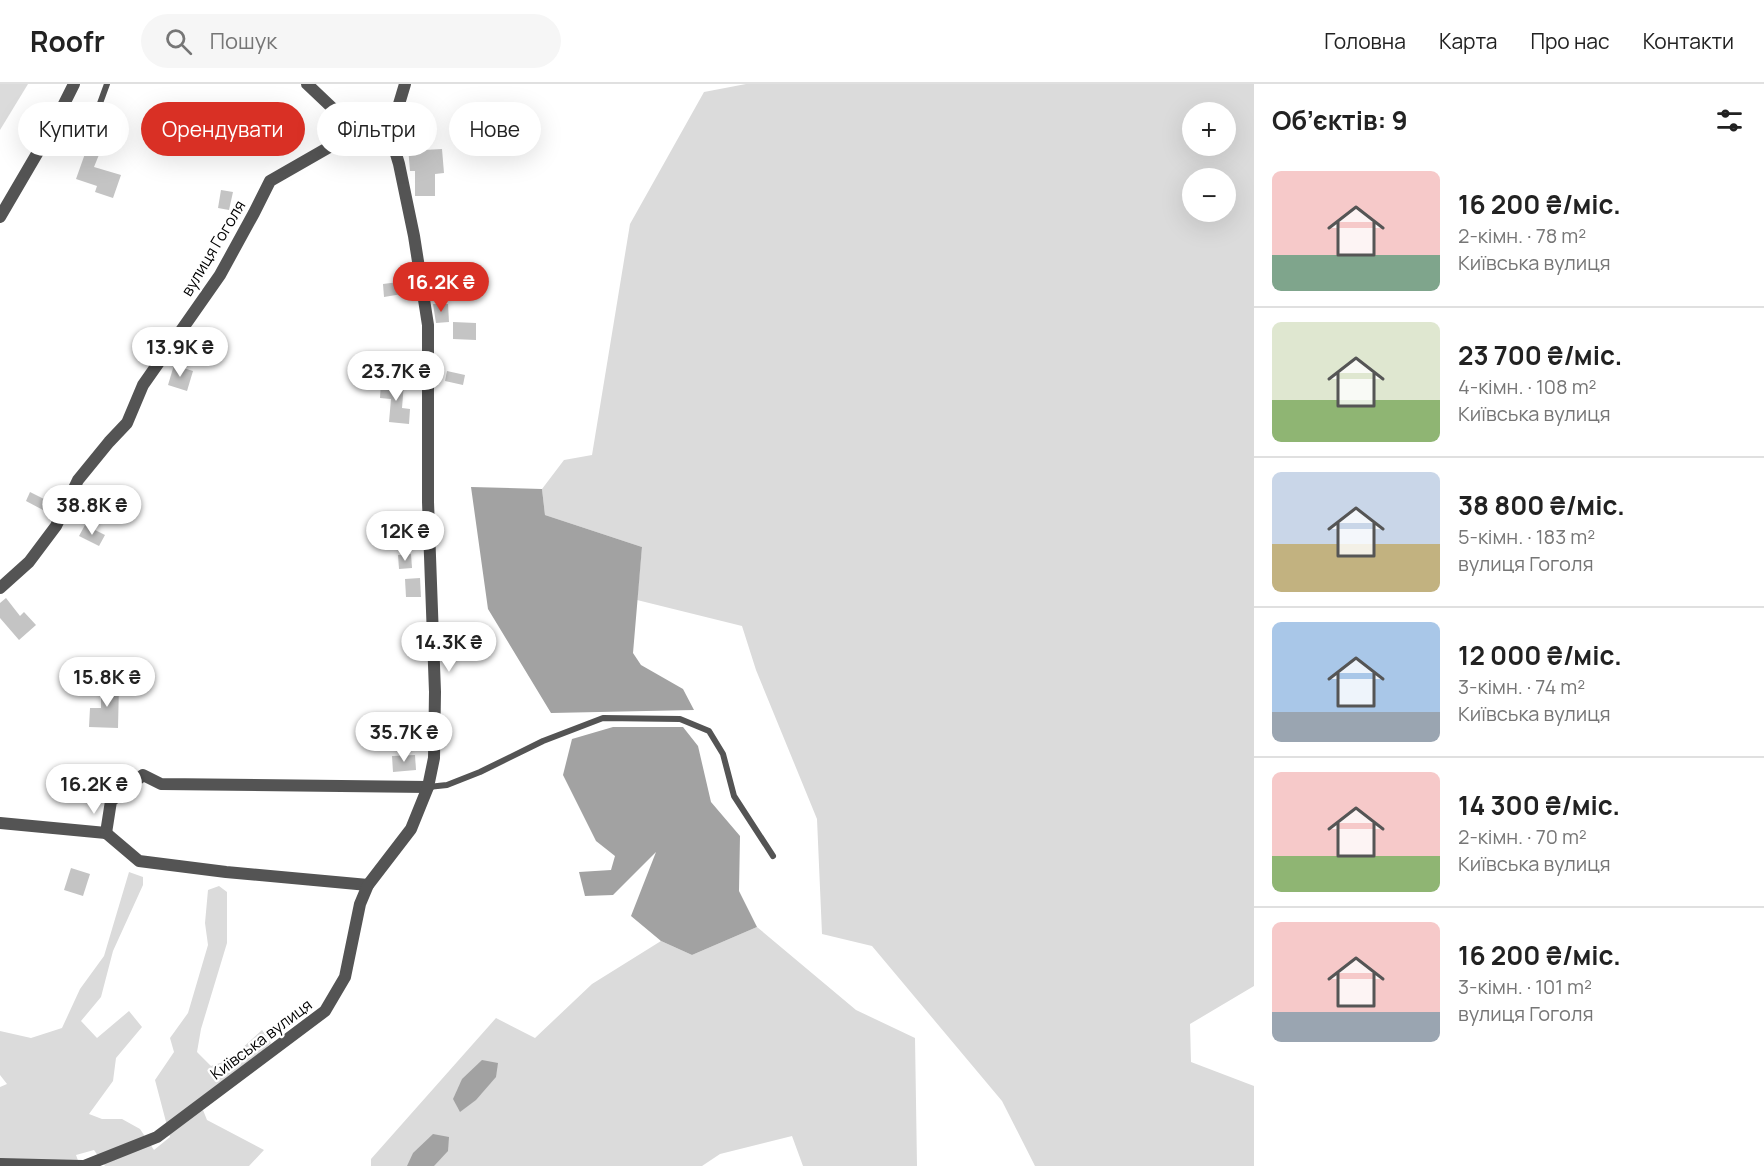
<!DOCTYPE html>
<html lang="uk">
<meta charset="utf-8">
<style>
:root{--surface:#fff;--page:#f6f6f6;--text:#222;--muted:#767676;--line:#e0e0e0;--accent:#d93025}
body{margin:0;font-family:Manrope,sans-serif;background:var(--page);color:var(--text);height:100vh;display:flex;flex-direction:column;font-size:22px;white-space:nowrap}
*{box-sizing:border-box;margin:0}
p{font-size:20px;color:var(--muted)}
.icon{flex:none;width:33px;height:33px;fill:none;stroke:currentColor;stroke-width:2;stroke-linecap:round;stroke-linejoin:round}
.map{position:relative;flex:1;overflow:hidden}
.sheet{display:flex;flex-direction:column;background:var(--surface);width:510px}
.sheet>*{flex:none}
.hud{position:absolute;left:18px;top:18px;width:570px;height:54px;display:flex;gap:12px}
.tools{position:absolute;left:1182px;top:18px;display:grid;gap:12px}
.tools a{display:grid;place-items:center;width:54px;height:54px;border-radius:50%;background:var(--surface);box-shadow:0 6px 24px #0002;font-size:30px}
.price{position:absolute;translate:-50% -51px;padding:0 14px;border-radius:21px;background:#fff;color:#222;font-size:20px;line-height:39px;filter:drop-shadow(0 2px 3px #0008)}
.price::after{content:'';position:absolute;left:50%;top:36px;width:18px;height:14px;margin-left:-9px;background:inherit;clip-path:polygon(0 0,100% 0,50% 100%)}
.price.active{background:var(--accent);color:#fff}
ul{padding:0;list-style:none}
li{display:flex;align-items:center;gap:18px;height:150px;padding:0 18px}
li+li{border-top:2px solid var(--line)}
li span{display:grid;place-items:center;flex:none;width:168px;height:120px;border-radius:9px;color:#555}
li>.icon{margin-inline-start:auto}
span .icon{width:72px;height:72px;fill:#fffc;stroke-width:1}
li b{font-size:26px}
h2{display:flex;justify-content:space-between;align-items:center;height:72px;padding:0 18px;font-size:26px}
.pill{padding:0 21px;border-radius:27px;background:var(--surface);box-shadow:0 6px 24px #0002;font-size:21px;line-height:54px}
.pill.active{background:var(--accent);color:#fff}
header{display:flex;align-items:center;gap:36px;box-sizing:border-box;height:84px;padding:0 30px;background:var(--surface);border-bottom:2px solid var(--line)}
header strong{font-size:28px}
nav{display:flex;gap:33px;margin-inline-start:auto;font-size:21px}
.search{width:420px;height:54px;background:var(--page);display:flex;align-items:center;gap:15px;box-sizing:border-box;padding:0 21px;border-radius:33px;color:var(--muted);font-size:22px}
main{display:flex;flex:1;min-height:0}
.map>svg:first-child{display:block}
</style>
<header>
<strong>Roofr</strong>
<div class="search"><svg class="icon" aria-label="search" viewBox="0 0 24 24"><circle cx="10" cy="10" r="6"/><path d="M15 15l6 6"/></svg>Пошук</div>
<nav><a>Головна</a><a>Карта</a><a>Про нас</a><a>Контакти</a></nav>
</header>
<main>
<div class="map">
<svg width="1254" height="1082" viewBox="0 0 1254 1082">
<rect width="100%" height="100%" fill="#fff"/>
<g fill="#dbdbdb" fill-rule="evenodd">
<polygon points="0,0 28,0 0,46"/>
<path d="M746 0H1254V902L1190 940 1191 978 1254 1002V1082H1035L1002 1017 872 862 822 850 817 735 756 586 742 542 637 516 642 463 545 431 542 405 564 376 592 371 630 140 704 8ZM1192 28H1226V62H1192ZM1192 94H1226V128H1192Z"/>
<polygon points="129,788 143,793 143,801 113,867 101,913 81,937 97,954 129,927 142,943 116,974 113,997 89,1030 102,1035 122,1035 140,1045 154,1066 170,1053 155,996 174,968 170,954 188,929 208,861 205,839 208,806 219,802 227,808 227,859 201,945 197,968 211,982 229,976 262,946 271,959 260,970 199,1016 207,1036 264,1066 249,1082 105,1082 94,1066 76,1071 80,1082 0,1082 0,1003 7,1000 0,991 0,947 31,954 62,944 80,905 104,872"/>
<polygon points="757,843 856,926 915,954 917,1082 803,1082 792,1052 720,1070 702,1082 371,1082 371,1075 496,934 535,954 592,900 661,857 692,871"/>
</g>
<g fill="#a2a2a2">
<polygon points="471,403 542,405 545,431 642,463 633,569 641,581 683,605 694,626 551,629 488,525"/>
<polygon points="613,643 683,643 698,662 711,718 740,752 739,807 757,843 692,871 661,857 631,832 656,768 613,811 585,812 579,788 611,786 615,772 596,757 563,691 572,655"/>
<polygon points="482,976 498,979 496,993 476,1016 460,1028 453,1015 462,995"/>
<polygon points="433,1050 449,1053 448,1067 434,1082 407,1082 413,1069"/>
</g>
<g fill="#c4c4c4">
<polygon points="92,40 109,46 94,83 121,91 113,114 95,108 97,102 76,95 87,64 83,63"/>
<polygon points="424,61 424,66 442,65 444,89 435,90 435,112 415,112 415,87 410,87 408,63"/>
<polygon points="221,106 233,108 229,126 218,124"/>
<polygon points="406,197 408,209 384,213 383,200"/>
<polygon points="433,220 448,220 449,238 436,239"/>
<polygon points="453,238 476,239 476,256 453,255"/>
<polygon points="174,281 193,287 187,307 168,301"/>
<polygon points="447,287 465,291 463,301 445,297"/>
<polygon points="381,298 404,299 402,324 410,325 409,340 389,338 391,315 380,314"/>
<polygon points="30,408 48,417 43,426 26,417"/>
<polygon points="85,441 105,451 99,462 79,452"/>
<polygon points="411,470 412,484 399,485 398,471"/>
<polygon points="420,494 421,513 406,513 405,495"/>
<polygon points="6,514 20,532 24,528 36,541 19,556 0,534 0,519"/>
<polygon points="101,599 119,600 118,644 89,643 90,624 101,624"/>
<polygon points="415,671 416,686 393,688 392,672"/>
<polygon points="71,784 90,790 83,812 64,806"/>
</g>
<g fill="none" stroke-linecap="round" stroke-linejoin="round">
<g stroke="#545454" stroke-width="6">
<polyline points="99,22 107,0"/>
<polyline points="428,703 447,701 480,688 543,657 603,634 680,635 709,647 723,670 734,712 773,772"/>
</g>
<g stroke="#545454" stroke-width="12">
<polyline points="307,0 345,36 359,46 375,46 390,50"/>
<polyline points="0,504 29,478 56,442 78,396 109,358 127,339 143,301 220,191 254,129 270,97 359,46"/>
<polyline points="0,739 106,749"/>
<polyline points="106,749 111,717 143,691 161,700 428,703"/>
<polyline points="106,749 139,777 226,788 368,801"/>
<polyline points="0,1080 82,1082"/>
<polyline points="84,1082 157,1053 325,927 345,893 360,820 368,801 411,745 428,703 434,674 435,608 428,418 428,241 414,152 399,80 390,50 405,0"/>
</g>
<polyline stroke="#545454" stroke-width="12" points="0,133 52,44 74,0"/>
</g>
<g text-anchor="middle" dominant-baseline="central" stroke-width="4.5" stroke-linejoin="round" paint-order="stroke">
<g font-size="16" fill="#000" stroke="#fff">
<text transform="translate(213 164) rotate(-59)">вулиця Гоголя</text>
<text transform="translate(261 955) rotate(-37)">Київська вулиця</text>
</g>
</g>
</svg>
<div class="tools">
<a>+</a>
<a>−</a>
</div>
<b class="price active" style="left:441px;top:229px">16.2K ₴</b>
<b class="price" style="left:180px;top:294px">13.9K ₴</b>
<b class="price" style="left:396px;top:318px">23.7K ₴</b>
<b class="price" style="left:92px;top:452px">38.8K ₴</b>
<b class="price" style="left:405px;top:478px">12K ₴</b>
<b class="price" style="left:449px;top:589px">14.3K ₴</b>
<b class="price" style="left:107px;top:624px">15.8K ₴</b>
<b class="price" style="left:404px;top:679px">35.7K ₴</b>
<b class="price" style="left:94px;top:731px">16.2K ₴</b>
<div class="hud">
<a class="pill">Купити</a>
<a class="pill active">Орендувати</a>
<a class="pill">Фільтри</a>
<a class="pill">Нове</a>
</div>
</div>
<section class="sheet">
<h2>Об’єктів: 9<svg class="icon" aria-label="filters" viewBox="0 0 24 24"><path d="M4 7h16M4 17h16"/><circle cx="9" cy="7" r="2"/><circle cx="15" cy="17" r="2"/></svg></h2>
<ul>
<li><span style="background:linear-gradient(#f6c9c9 70%,#7fa58c 0)"><svg class="icon" aria-label="home" viewBox="0 0 24 24"><path d="M3 11l9-7 9 7M6 9v11h12V9"/></svg></span><div><b>16 200 ₴/міс.</b><p>2-кімн. · 78 m²</p><p>Київська вулиця</p></div></li>
<li><span style="background:linear-gradient(#dfe7d0 65%,#8fb573 0)"><svg class="icon" aria-label="home" viewBox="0 0 24 24"><path d="M3 11l9-7 9 7M6 9v11h12V9"/></svg></span><div><b>23 700 ₴/міс.</b><p>4-кімн. · 108 m²</p><p>Київська вулиця</p></div></li>
<li><span style="background:linear-gradient(#c9d6e8 60%,#c2b280 0)"><svg class="icon" aria-label="home" viewBox="0 0 24 24"><path d="M3 11l9-7 9 7M6 9v11h12V9"/></svg></span><div><b>38 800 ₴/міс.</b><p>5-кімн. · 183 m²</p><p>вулиця Гоголя</p></div></li>
<li><span style="background:linear-gradient(#a9c7e8 75%,#9aa5b1 0)"><svg class="icon" aria-label="home" viewBox="0 0 24 24"><path d="M3 11l9-7 9 7M6 9v11h12V9"/></svg></span><div><b>12 000 ₴/міс.</b><p>3-кімн. · 74 m²</p><p>Київська вулиця</p></div></li>
<li><span style="background:linear-gradient(#f6c9c9 70%,#8fb573 0)"><svg class="icon" aria-label="home" viewBox="0 0 24 24"><path d="M3 11l9-7 9 7M6 9v11h12V9"/></svg></span><div><b>14 300 ₴/міс.</b><p>2-кімн. · 70 m²</p><p>Київська вулиця</p></div></li>
<li><span style="background:linear-gradient(#f6c9c9 75%,#9aa5b1 0)"><svg class="icon" aria-label="home" viewBox="0 0 24 24"><path d="M3 11l9-7 9 7M6 9v11h12V9"/></svg></span><div><b>16 200 ₴/міс.</b><p>3-кімн. · 101 m²</p><p>вулиця Гоголя</p></div></li>
</ul>
</section>
</main>
